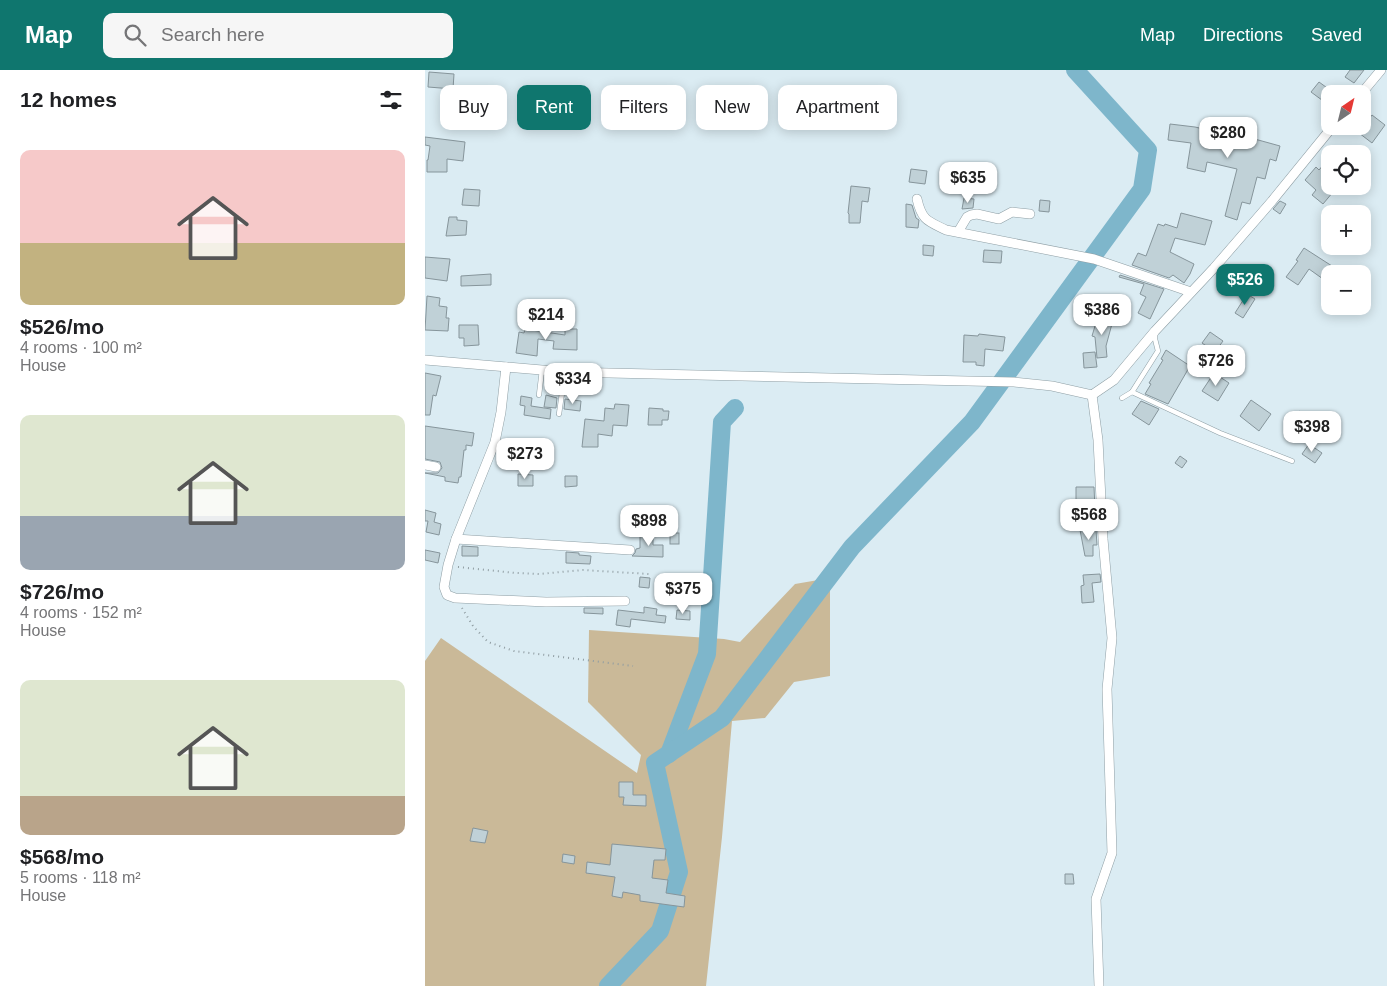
<!DOCTYPE html>
<meta charset="utf-8">
<style>
:root{--surface:#fff;--page:#f6f6f6;--text:#202124;--muted:#757577;--accent:#0f766e}
body{margin:0;font-family:Helvetica,sans-serif;background:var(--page);color:var(--text);height:100vh;display:flex;flex-direction:column;font-size:19px;white-space:nowrap}
*{box-sizing:border-box;margin:0}
p{font-size:16px;color:var(--muted)}
.icon{flex:none;width:28px;height:28px;fill:none;stroke:currentColor;stroke-width:2;stroke-linecap:round;stroke-linejoin:round}
.map{position:relative;flex:1;overflow:hidden}
.details{display:flex;flex-direction:column;background:var(--surface);width:425px}
.details>*{flex:none}
.top-card{position:absolute;left:15px;top:15px;width:475px;height:45px;display:flex;gap:10px}
.needle{width:32px;rotate:35deg}
.controls{position:absolute;left:896px;top:15px;display:grid;gap:10px}
.controls a{display:grid;place-items:center;width:50px;height:50px;border-radius:10px;background:var(--surface);box-shadow:0 2px 12px #0003;font-size:25px}
.price{position:absolute;translate:-50% -42px;padding:0 11px;border-radius:10px;background:#fff;color:#222;font-size:16px;line-height:32px;filter:drop-shadow(0 1px 2px #0008)}
.price::after{content:'';position:absolute;left:50%;top:30px;width:15px;height:11px;margin-left:-8px;background:inherit;clip-path:polygon(0 0,100% 0,50% 100%)}
.price.on{background:var(--accent);color:#fff}
ul{padding:0;list-style:none}
li{display:grid;align-content:center;gap:10px;height:265px;padding:0 20px}
li span{display:grid;place-items:center;height:155px;border-radius:10px;color:#555}
li>.icon{margin-inline-start:auto}
span .icon{width:90px;height:90px;fill:#fffc;stroke-width:1}
li b{font-size:21px}
h2{display:flex;justify-content:space-between;align-items:center;height:60px;padding:0 20px;font-size:21px}
.chip{padding:0 18px;border-radius:10px;background:var(--surface);box-shadow:0 2px 12px #0003;font-size:18px;line-height:45px}
.chip.on{background:var(--accent);color:#fff}
header{display:flex;align-items:center;gap:30px;box-sizing:border-box;height:70px;padding:0 25px;background:var(--accent);color:#fff}
header strong{font-size:24px}
nav{display:flex;gap:28px;margin-inline-start:auto;font-size:18px}
.search{width:350px;height:45px;background:var(--page);display:flex;align-items:center;gap:12px;box-sizing:border-box;padding:0 18px;border-radius:10px;color:var(--muted);font-size:19px}
main{display:flex;flex:1;min-height:0}
.map>svg:first-child{display:block}
</style>
<header>
<strong>Map</strong>
<div class="search"><svg class="icon" aria-label="search" viewBox="0 0 24 24"><circle cx="10" cy="10" r="6"/><path d="M15 15l6 6"/></svg>Search here</div>
<nav><a>Map</a><a>Directions</a><a>Saved</a></nav>
</header>
<main>
<section class="details">
<h2>12 homes<svg class="icon" aria-label="filters" viewBox="0 0 24 24"><path d="M4 7h16M4 17h16"/><circle cx="9" cy="7" r="2"/><circle cx="15" cy="17" r="2"/></svg></h2>
<ul>
<li><span style="background:linear-gradient(#f6c9c9 60%,#c2b280 0)"><svg class="icon" aria-label="home" viewBox="0 0 24 24"><path d="M3 11l9-7 9 7M6 9v11h12V9"/></svg></span><div><b>$526/mo</b><p>4 rooms · 100 m²</p><p>House</p></div></li>
<li><span style="background:linear-gradient(#dfe7d0 65%,#9aa5b1 0)"><svg class="icon" aria-label="home" viewBox="0 0 24 24"><path d="M3 11l9-7 9 7M6 9v11h12V9"/></svg></span><div><b>$726/mo</b><p>4 rooms · 152 m²</p><p>House</p></div></li>
<li><span style="background:linear-gradient(#dfe7d0 75%,#b9a48a 0)"><svg class="icon" aria-label="home" viewBox="0 0 24 24"><path d="M3 11l9-7 9 7M6 9v11h12V9"/></svg></span><div><b>$568/mo</b><p>5 rooms · 118 m²</p><p>House</p></div></li>
</ul>
</section>
<div class="map">
<svg width="962" height="916" viewBox="0 0 962 916">
<rect width="100%" height="100%" fill="#dbecf3"/>
<polygon fill="#cab998" points="405,508 405,606 369,612 340,648 307,651 297,767 281,916 0,916 0,591 16,568 212,703 216,685 163,632 164,560 299,569 315,572 370,514"/>
<g fill="none" stroke-linecap="round" stroke-linejoin="round">
<g stroke="#7eb6cb" stroke-width="18">
<polyline points="244,684 282,584 297,352 310,338"/>
<polyline points="183,916 235,861 254,802 230,693 297,648 427,477 547,352 717,119 723,80 650,0"/>
</g>
</g>
<g fill="#c0d1d7" stroke="#86959b">
<polygon points="925,0 939,0 929,13 920,7"/>
<polygon points="4,2 29,4 28,19 3,17"/>
<polygon points="894,12 905,20 905,36 886,22"/>
<polygon points="947,45 960,55 947,73 934,63 936,60 933,58 938,56 938,52 941,48 943,50"/>
<polygon points="745,54 770,57 825,70 826,68 855,76 851,91 845,89 840,109 832,107 825,134 817,132 812,150 800,146 812,99 782,92 780,102 762,98 766,73 743,70"/>
<polygon points="0,67 40,72 38,91 22,89 22,102 2,102 2,90 3,90 5,76 0,75"/>
<polygon points="905,87 905,116 913,116 898,134 887,125 891,120 880,110 891,97 894,100"/>
<polygon points="486,99 502,101 500,114 484,112"/>
<polygon points="426,116 445,118 443,132 437,131 435,153 424,153 424,144 423,143"/>
<polygon points="39,119 55,120 54,136 37,135"/>
<polygon points="539,128 549,129 548,138 537,139"/>
<polygon points="615,130 625,131 624,142 614,141"/>
<polygon points="855,131 861,134 855,144 848,139"/>
<polygon points="481,134 487,135 491,148 494,150 493,158 481,157"/>
<polygon points="756,143 787,151 780,175 750,168 745,182 769,194 765,204 759,213 748,205 744,208 707,195 713,183 721,186 733,154 739,156 740,154 752,158"/>
<polygon points="24,147 32,147 32,150 42,151 41,165 21,166"/>
<polygon points="498,175 509,176 508,186 498,185"/>
<polygon points="879,178 907,196 898,209 884,199 873,215 861,207 873,191 871,190"/>
<polygon points="559,180 577,181 576,193 558,192"/>
<polygon points="0,187 25,189 22,211 0,208"/>
<polygon points="66,204 66,215 36,216 36,206"/>
<polygon points="695,205 739,219 725,249 713,243 721,227 715,224 719,214 694,207"/>
<polygon points="822,224 830,229 818,248 810,243"/>
<polygon points="2,226 15,228 14,236 22,237 21,248 24,248 23,261 0,260"/>
<polygon points="673,246 688,250 681,276 682,287 672,288 670,267 667,266"/>
<polygon points="34,255 53,255 54,275 39,276 39,268 34,268"/>
<polygon points="100,259 140,265 140,259 152,259 152,280 128,279 129,271 113,269 112,286 91,283 94,262 99,263"/>
<polygon points="785,262 798,271 790,282 777,273"/>
<polygon points="554,264 580,267 578,281 560,279 559,296 551,295 551,292 538,292 539,265 553,266"/>
<polygon points="741,280 765,296 743,334 720,324 726,314 724,313 738,290 736,289"/>
<polygon points="670,282 672,297 659,298 658,283"/>
<polygon points="0,303 16,306 11,326 8,325 5,345 0,345"/>
<polygon points="789,303 804,313 793,331 777,321"/>
<polygon points="121,325 132,328 131,338 119,337"/>
<polygon points="96,326 107,328 106,336 126,339 125,349 99,345 100,336 95,335"/>
<polygon points="140,329 156,331 155,341 139,339"/>
<polygon points="826,330 846,344 834,361 815,346"/>
<polygon points="716,331 734,339 724,355 707,344"/>
<polygon points="190,334 204,335 202,356 188,355 187,366 173,364 173,377 157,377 160,349 179,351 180,338 189,339"/>
<polygon points="224,338 238,339 238,341 244,341 243,350 237,350 237,355 223,355"/>
<polygon points="874,341 882,347 877,354 869,348"/>
<polygon points="0,356 49,363 47,376 41,375 41,380 39,380 36,407 34,407 33,413 20,411 20,407 0,403 13,403 17,398 15,392 0,389"/>
<polygon points="884,374 897,383 890,393 877,384"/>
<polygon points="755,386 762,391 757,398 750,393"/>
<polygon points="93,404 108,405 108,416 93,416"/>
<polygon points="140,406 152,406 152,416 140,417"/>
<polygon points="651,417 669,417 670,439 651,439"/>
<polygon points="0,440 11,443 9,452 16,454 14,465 1,462 3,451 0,451"/>
<polygon points="664,459 664,461 671,460 672,475 668,475 668,486 660,486 655,460"/>
<polygon points="217,461 228,461 228,475 238,475 238,487 207,486 210,483 211,479 215,478 215,466 218,466"/>
<rect x="245" y="463" width="9" height="11"/>
<polygon points="37,476 53,477 53,486 37,486"/>
<polygon points="0,480 15,483 13,493 0,490"/>
<polygon points="141,482 154,483 154,485 166,486 165,494 141,493"/>
<polygon points="675,504 676,512 667,513 669,532 657,533 656,516 659,515 658,505"/>
<polygon points="215,507 225,508 224,518 214,517"/>
<polygon points="219,537 232,539 231,545 241,546 240,553 206,549 205,557 191,555 193,540 219,543"/>
<polygon points="159,538 178,538 178,544 159,543"/>
<polygon points="252,540 265,541 265,550 251,549"/>
<polygon points="194,712 208,712 208,725 221,725 221,736 198,735 199,727 194,727"/>
<polygon points="48,758 63,761 60,773 45,771"/>
<polygon points="187,774 241,779 240,790 229,790 227,808 243,810 241,823 260,826 259,837 215,831 215,825 198,822 197,828 187,826 190,807 161,803 162,792 185,795"/>
<polygon points="138,784 150,786 149,794 137,792"/>
<polygon points="640,804 648,804 649,814 640,814"/>
</g>
<g fill="none" stroke-linecap="round" stroke-linejoin="round">
<defs>
<g id="service">
<polyline points="707,322 795,363 867,391"/>
<polyline points="114,325 117,300"/>
<polyline points="697,328 707,322 733,281 730,269 730,262"/>
<polyline points="134,344 140,302"/>
</g>
<g id="minor">
<polyline points="936,24 956,0"/>
<path d="M492 129C497 151 503 151 521 160L669 189 766 222"/>
<polyline points="533,162 542,147 546,145 552,144 574,149 587,142 605,144"/>
<polyline points="0,290 140,302 589,312 627,316 667,325 689,310 730,261 789,198 847,131 908,56"/>
<polyline points="81,297 76,342 70,372 31,469 23,495 19,517 22,525 30,528 121,532 200,531"/>
<polyline points="667,325 673,370 678,469 687,568 682,619 687,783 671,829 674,916"/>
<polyline points="0,395 11,397"/>
<polyline points="31,469 205,480"/>
</g>
</defs>
<use href="#service" stroke="#8f9fa5" stroke-width="5.5"/>
<use href="#minor" stroke="#8f9fa5" stroke-width="10"/>
<g stroke="#909da2" stroke-width="2" stroke-dasharray="1 4" stroke-linecap="butt">
<polyline points="33,497 91,503 114,504 158,500 224,504"/>
<polyline points="37,538 48,556 63,572 89,581 208,596"/>
</g>
<use href="#service" stroke="#fff" stroke-width="4.5"/>
<use href="#minor" stroke="#fff" stroke-width="9"/>
</g>
</svg>
<div class="controls">
<a><svg class="needle" viewBox="-14 -14 28 28"><path d="M0-13l5 13h-10z" fill="#e53935"/><path d="M0 13l5-13h-10z" fill="#757577"/></svg></a>
<a><svg class="icon" aria-label="locate" viewBox="0 0 24 24"><circle cx="12" cy="12" r="6"/><path d="M12 2v4M12 18v4M2 12h4M18 12h4"/></svg></a>
<a>+</a>
<a>−</a>
</div>
<b class="price" style="left:803px;top:89px">$280</b>
<b class="price" style="left:543px;top:134px">$635</b>
<b class="price on" style="left:820px;top:236px">$526</b>
<b class="price" style="left:677px;top:266px">$386</b>
<b class="price" style="left:121px;top:271px">$214</b>
<b class="price" style="left:791px;top:317px">$726</b>
<b class="price" style="left:148px;top:335px">$334</b>
<b class="price" style="left:887px;top:383px">$398</b>
<b class="price" style="left:100px;top:410px">$273</b>
<b class="price" style="left:664px;top:471px">$568</b>
<b class="price" style="left:224px;top:477px">$898</b>
<b class="price" style="left:258px;top:545px">$375</b>
<div class="top-card">
<a class="chip">Buy</a>
<a class="chip on">Rent</a>
<a class="chip">Filters</a>
<a class="chip">New</a>
<a class="chip">Apartment</a>
</div>
</div>
</main>
